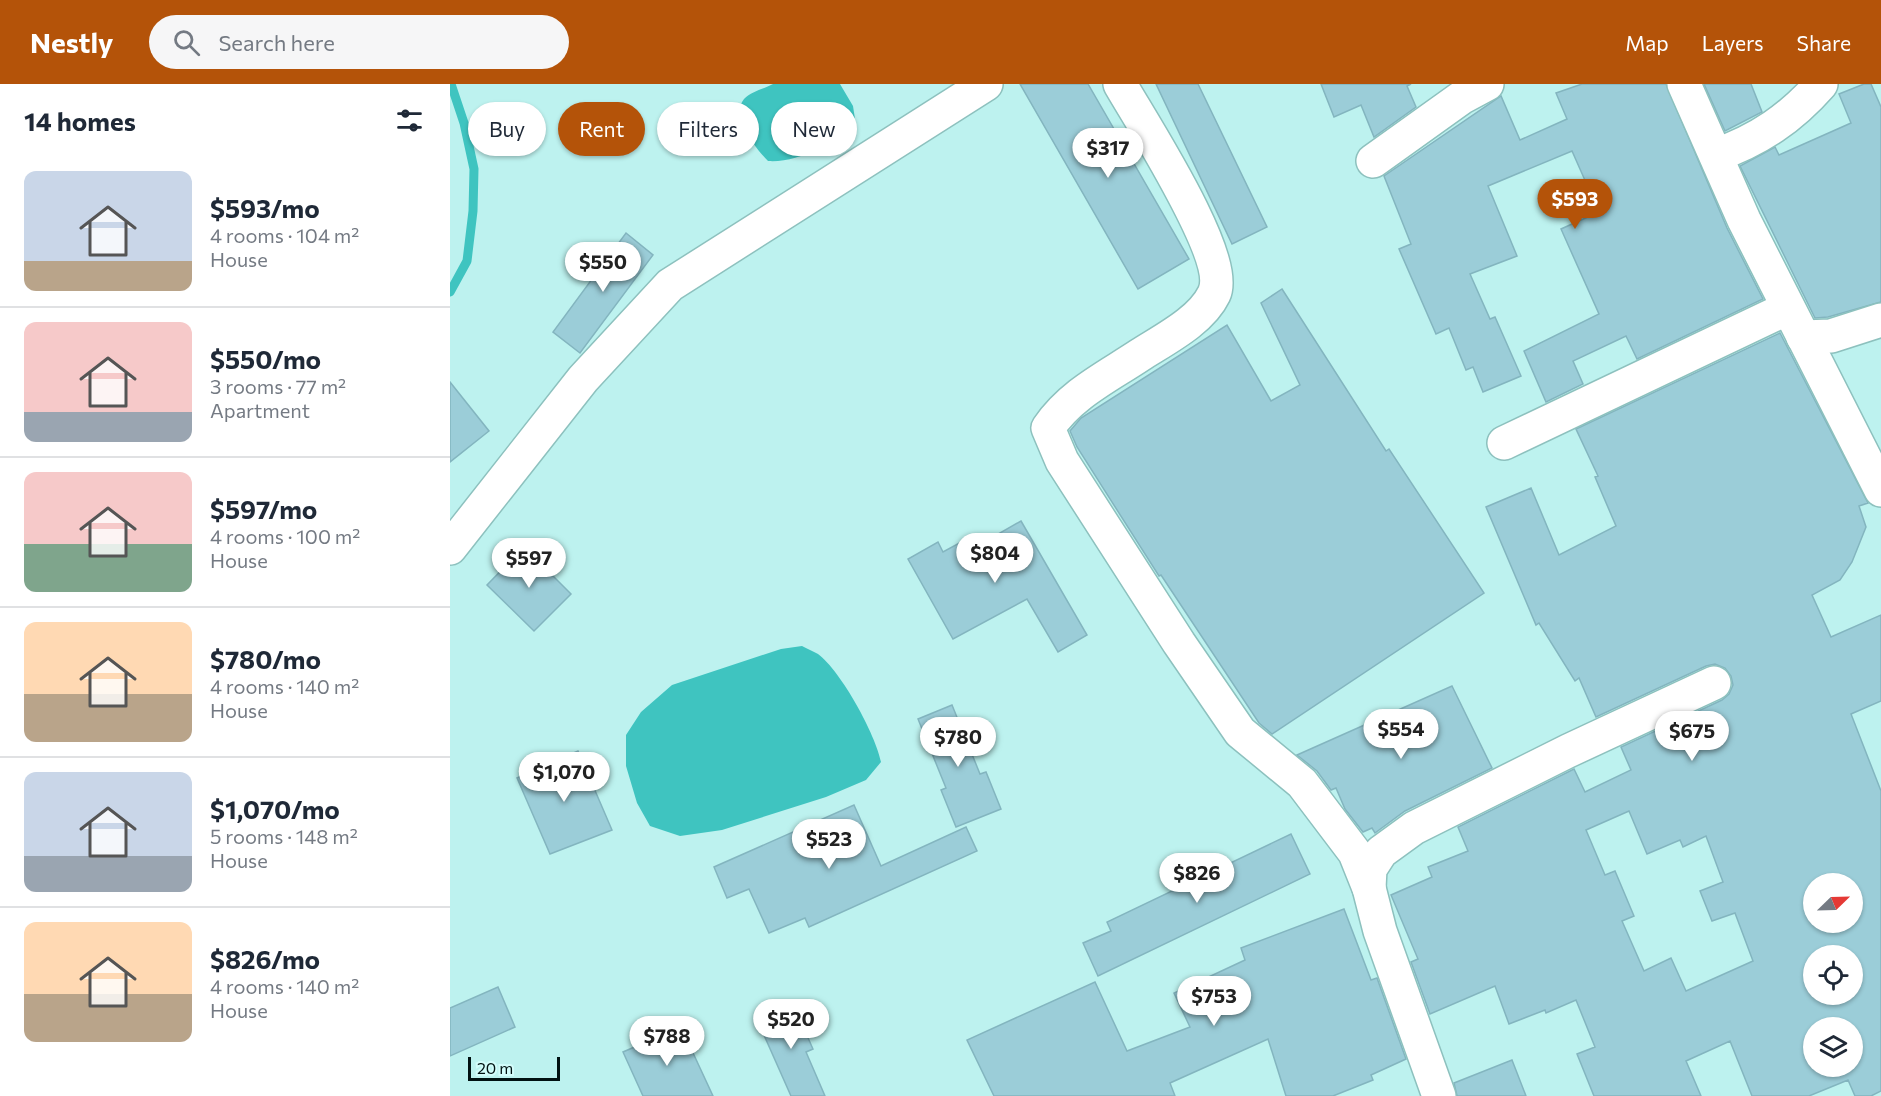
<!DOCTYPE html>
<meta charset="utf-8">
<style>
:root{--surface:#fff;--page:#f6f6f7;--text:#1f2937;--muted:#747a83;--line:#e0e1e3;--accent:#b45309}
body{margin:0;font-family:Commissioner,sans-serif;background:var(--page);color:var(--text);height:100vh;display:flex;flex-direction:column;font-size:22px;white-space:nowrap}
*{box-sizing:border-box;margin:0}
p{font-size:20px;color:var(--muted)}
.icon{flex:none;width:33px;height:33px;fill:none;stroke:currentColor;stroke-width:2;stroke-linecap:round;stroke-linejoin:round}
.map{position:relative;flex:1;overflow:hidden}
.details{display:flex;flex-direction:column;background:var(--surface);width:450px}
.details>*{flex:none}
.guide{position:absolute;left:18px;top:18px;width:570px;height:54px;display:flex;gap:12px}
.needle{width:39px;rotate:67deg}
.tools{position:absolute;left:1353px;top:789px;display:grid;gap:12px}
.tools a{display:grid;place-items:center;width:60px;height:60px;border-radius:50%;background:var(--surface);box-shadow:0 2px 4px #0004;font-size:30px}
.scale{position:absolute;left:18px;bottom:15px;width:92px;box-sizing:border-box;padding-left:6px;border:3px solid #011212;border-top:0;font-size:16px;line-height:21px;white-space:nowrap;color:#011212;-webkit-text-stroke:4px #d3fdfb;paint-order:stroke}
.price{position:absolute;translate:-50% -51px;padding:0 14px;border-radius:21px;background:#fff;color:#222;font-size:20px;line-height:39px;filter:drop-shadow(0 2px 3px #0008)}
.price::after{content:'';position:absolute;left:50%;top:36px;width:18px;height:14px;margin-left:-9px;background:inherit;clip-path:polygon(0 0,100% 0,50% 100%)}
.price.on{background:var(--accent);color:#fff}
ul{padding:0;list-style:none}
li{display:flex;align-items:center;gap:18px;height:150px;padding:0 24px}
li+li{border-top:2px solid var(--line)}
li span{display:grid;place-items:center;flex:none;width:168px;height:120px;border-radius:12px;color:#555}
li>.icon{margin-inline-start:auto}
span .icon{width:72px;height:72px;fill:#fffc;stroke-width:1}
li b{font-size:26px}
h2{display:flex;justify-content:space-between;align-items:center;height:72px;padding:0 24px;font-size:26px}
.tag{padding:0 21px;border-radius:27px;background:var(--surface);box-shadow:0 2px 4px #0004;font-size:21px;line-height:54px}
.tag.on{background:var(--accent);color:#fff}
header{display:flex;align-items:center;gap:36px;box-sizing:border-box;height:84px;padding:0 30px;background:var(--accent);color:#fff}
header strong{font-size:28px}
nav{display:flex;gap:33px;margin-inline-start:auto;font-size:21px}
.search{width:420px;height:54px;background:var(--page);display:flex;align-items:center;gap:15px;box-sizing:border-box;padding:0 21px;border-radius:33px;color:var(--muted);font-size:22px}
main{display:flex;flex:1;min-height:0}
.map>svg:first-child{display:block}
</style>
<header>
<strong>Nestly</strong>
<div class="search"><svg class="icon" aria-label="search" viewBox="0 0 24 24"><circle cx="10" cy="10" r="6"/><path d="M15 15l6 6"/></svg>Search here</div>
<nav><a>Map</a><a>Layers</a><a>Share</a></nav>
</header>
<main>
<section class="details">
<h2>14 homes<svg class="icon" aria-label="filters" viewBox="0 0 24 24"><path d="M4 7h16M4 17h16"/><circle cx="9" cy="7" r="2"/><circle cx="15" cy="17" r="2"/></svg></h2>
<ul>
<li><span style="background:linear-gradient(#c9d6e8 75%,#b9a48a 0)"><svg class="icon" aria-label="home" viewBox="0 0 24 24"><path d="M3 11l9-7 9 7M6 9v11h12V9"/></svg></span><div><b>$593/mo</b><p>4 rooms · 104 m²</p><p>House</p></div></li>
<li><span style="background:linear-gradient(#f6c9c9 75%,#9aa5b1 0)"><svg class="icon" aria-label="home" viewBox="0 0 24 24"><path d="M3 11l9-7 9 7M6 9v11h12V9"/></svg></span><div><b>$550/mo</b><p>3 rooms · 77 m²</p><p>Apartment</p></div></li>
<li><span style="background:linear-gradient(#f6c9c9 60%,#7fa58c 0)"><svg class="icon" aria-label="home" viewBox="0 0 24 24"><path d="M3 11l9-7 9 7M6 9v11h12V9"/></svg></span><div><b>$597/mo</b><p>4 rooms · 100 m²</p><p>House</p></div></li>
<li><span style="background:linear-gradient(#ffd9b3 60%,#b9a48a 0)"><svg class="icon" aria-label="home" viewBox="0 0 24 24"><path d="M3 11l9-7 9 7M6 9v11h12V9"/></svg></span><div><b>$780/mo</b><p>4 rooms · 140 m²</p><p>House</p></div></li>
<li><span style="background:linear-gradient(#c9d6e8 70%,#9aa5b1 0)"><svg class="icon" aria-label="home" viewBox="0 0 24 24"><path d="M3 11l9-7 9 7M6 9v11h12V9"/></svg></span><div><b>$1,070/mo</b><p>5 rooms · 148 m²</p><p>House</p></div></li>
<li><span style="background:linear-gradient(#ffd9b3 60%,#b9a48a 0)"><svg class="icon" aria-label="home" viewBox="0 0 24 24"><path d="M3 11l9-7 9 7M6 9v11h12V9"/></svg></span><div><b>$826/mo</b><p>4 rooms · 140 m²</p><p>House</p></div></li>
</ul>
</section>
<div class="map">
<svg width="1431" height="1012" viewBox="0 0 1431 1012">
<rect width="100%" height="100%" fill="#bdf2ef"/>
<g fill="#3fc4c0">
<path d="M323 0H390L403 22 405 35C383 59 350 79 318 77 306 65 280 32 294 15 302 7 314 5 323 0Z"/>
<path d="M352 562C357 565 363 567 368 570 391 587 426 651 431 678L416 696 376 713 272 746 230 752 200 742 187 719 176 682V651L191 628 222 601 331 565Z"/>
</g>
<g fill="none" stroke-linecap="round" stroke-linejoin="round">
<polyline stroke="#3fc4c0" stroke-width="9" points="0,208 17,177 23,127 24,85 14,39 1,0"/>
</g>
<g fill="#9bcdd8" stroke="#83b5bf" stroke-width="1.5" fill-rule="evenodd">
<polygon points="570,0 638,0 739,175 688,205"/>
<polygon points="706,0 748,0 817,143 782,160"/>
<polygon points="871,0 961,0 957,2 966,23 924,53 911,21 884,33"/>
<polygon points="1132,0 1216,0 1277,144 1313,215 1187,275 1176,252 1123,277 1133,300 1096,318 1074,267 1149,230 1111,145 1149,128 1122,67 1038,102 1067,172 1020,190 1040,235 1045,233 1071,292 1033,308 1023,283 1016,286 999,244 986,250 949,165 961,160 934,92 1051,12 1070,56 1117,35 1106,9"/>
<polygon points="1254,0 1301,0 1312,28 1275,47"/>
<polygon points="1414,0 1421,0 1431,23 1431,218 1378,233 1365,234 1290,82 1325,63 1329,71 1401,39 1389,10"/>
<polygon points="176,149 203,171 130,269 103,248"/>
<polygon points="832,205 936,367 939,365 1034,509 822,650 809,639 711,491 709,492 627,363 620,347 631,334 777,241 821,317 850,301 811,219"/>
<path d="M1330 249 1418 419 1409 422 1416 443 1402 478 1390 496 1362 511 1381 553 1431 531V617L1401 630 1431 707V1007L1421 1012H1405L1398 996 1359 1012H1302L1280 957 1236 977 1251 1012H1144L1127 970 1145 963 1126 916 1096 929 1095 926 1059 940 1045 902 980 930 961 878 968 875 941 811 982 793 978 783 1018 767 1008 743 1124 685 1135 708 1181 686 1171 663 1272 616 1279 610 1283 601 1281 592 1275 584 1265 580 1256 582 1146 633 1129 594 1125 597 1089 539 1086 541 1036 423 1081 404 1109 471 1166 442 1145 393 1148 392 1126 345ZM1179 727 1197 770 1230 756 1233 763 1256 752 1273 798 1250 807 1262 837 1285 829 1303 877 1236 907 1221 874 1194 887 1172 837 1184 832 1165 787 1155 791 1136 746ZM1364 800H1402V838H1364ZM1364 872H1402V910H1364ZM1364 944H1402V982H1364Z"/>
<polygon points="0,298 39,347 0,378"/>
<polygon points="571,437 637,551 608,568 577,515 503,555 458,475 488,458 493,468 526,450 531,460"/>
<polygon points="74,463 121,510 84,547 37,501"/>
<polygon points="1002,602 1042,684 955,727 925,749 922,744 913,748 895,725 886,704 881,706 867,687 847,671"/>
<polygon points="502,621 530,690 536,688 551,725 506,743 491,706 496,704 468,635"/>
<polygon points="128,667 162,746 100,770 67,694"/>
<polygon points="404,721 431,782 516,743 527,767 359,843 355,834 319,849 299,805 277,814 264,783"/>
<polygon points="841,750 860,790 648,892 633,859 661,847 657,838"/>
<polygon points="894,825 921,896 927,894 956,975 921,991 923,996 883,1012 836,1012 818,955 720,999 725,1012 544,1012 517,956 645,898 677,967 740,943 724,909 795,876 791,864"/>
<polygon points="48,903 65,943 0,972 0,924"/>
<polygon points="342,918 363,965 356,968 375,1012 341,1012 306,933"/>
<polygon points="231,943 263,1012 193,1012 173,968"/>
<polygon points="1062,976 1076,1012 1007,1012 1004,999"/>
</g>
<g fill="none" stroke-linecap="round" stroke-linejoin="round">
<defs>
<g id="minor">
<path d="M670 0C691 37 781 174 764 210 751 237 715 255 690 271 657 293 621 310 598 344L612 377 729 559 790 648 852 699 905 769 919 804 930 847 989 1012"/>
<polyline points="1234,0 1294,136 1431,406"/>
<path d="M1266 71C1309 56 1341 34 1371 0"/>
<polyline points="923,77 1011,14 1037,0"/>
<polyline points="1353,253 1381,252 1431,236"/>
<polyline points="1054,359 1338,224"/>
<polyline points="0,464 133,295 220,201 536,0"/>
<polyline points="919,804 920,785 931,768 964,744 1118,667 1264,599"/>
</g>
</defs>
<use href="#minor" stroke="#8dc1be" stroke-width="36"/>
<use href="#minor" stroke="#fff" stroke-width="33"/>
</g>
</svg>
<div class="tools">
<a><svg class="needle" viewBox="-14 -14 28 28"><path d="M0-13l5 13h-10z" fill="#e53935"/><path d="M0 13l5-13h-10z" fill="#747a83"/></svg></a>
<a><svg class="icon" aria-label="locate" viewBox="0 0 24 24"><circle cx="12" cy="12" r="6"/><path d="M12 2v4M12 18v4M2 12h4M18 12h4"/></svg></a>
<a><svg class="icon" aria-label="layers" viewBox="0 0 24 24"><path d="M12 4l9 5-9 5-9-5zM3 14l9 5 9-5"/></svg></a>
</div>
<div class="scale">20 m</div>
<b class="price" style="left:658px;top:95px">$317</b>
<b class="price on" style="left:1125px;top:146px">$593</b>
<b class="price" style="left:153px;top:209px">$550</b>
<b class="price" style="left:545px;top:500px">$804</b>
<b class="price" style="left:79px;top:505px">$597</b>
<b class="price" style="left:951px;top:676px">$554</b>
<b class="price" style="left:1242px;top:678px">$675</b>
<b class="price" style="left:508px;top:684px">$780</b>
<b class="price" style="left:114px;top:719px">$1,070</b>
<b class="price" style="left:379px;top:786px">$523</b>
<b class="price" style="left:747px;top:820px">$826</b>
<b class="price" style="left:764px;top:943px">$753</b>
<b class="price" style="left:341px;top:966px">$520</b>
<b class="price" style="left:217px;top:983px">$788</b>
<div class="guide">
<a class="tag">Buy</a>
<a class="tag on">Rent</a>
<a class="tag">Filters</a>
<a class="tag">New</a>
</div>
</div>
</main>
